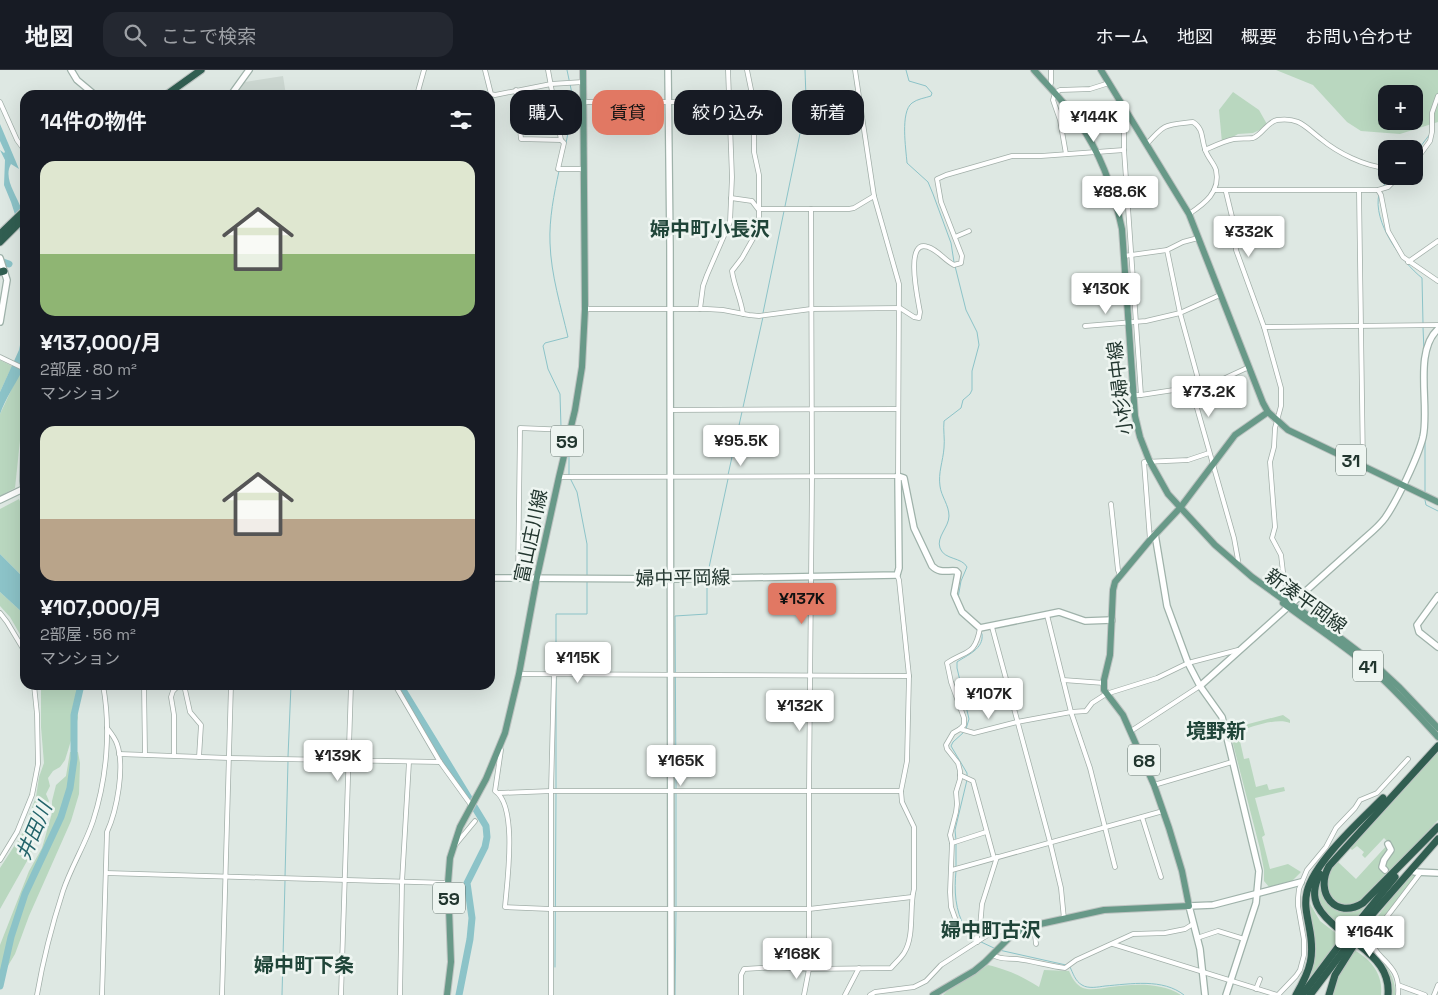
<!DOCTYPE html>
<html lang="ja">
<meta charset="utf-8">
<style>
:root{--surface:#171b24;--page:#242831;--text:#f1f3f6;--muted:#9ea1a6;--line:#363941;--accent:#e17863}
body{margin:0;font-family:"Space Grotesk","Noto Sans JP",sans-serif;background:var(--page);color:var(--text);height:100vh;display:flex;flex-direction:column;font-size:19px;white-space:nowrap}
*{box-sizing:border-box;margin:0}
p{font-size:16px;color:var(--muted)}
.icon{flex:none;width:28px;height:28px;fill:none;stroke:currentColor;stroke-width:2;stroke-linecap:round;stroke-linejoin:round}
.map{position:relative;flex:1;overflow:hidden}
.side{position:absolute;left:20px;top:20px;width:475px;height:600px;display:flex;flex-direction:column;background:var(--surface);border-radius:15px;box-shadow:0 5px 20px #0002}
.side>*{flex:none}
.guide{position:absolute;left:510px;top:20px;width:475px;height:45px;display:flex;gap:10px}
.controls{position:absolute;left:1378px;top:15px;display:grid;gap:10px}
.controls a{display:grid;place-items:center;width:45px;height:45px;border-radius:10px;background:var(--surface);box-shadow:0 5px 20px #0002;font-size:25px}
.price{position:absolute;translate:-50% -42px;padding:0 11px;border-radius:5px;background:#fff;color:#222;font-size:16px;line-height:32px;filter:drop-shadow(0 1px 2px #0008)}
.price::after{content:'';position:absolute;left:50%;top:30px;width:15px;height:11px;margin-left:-8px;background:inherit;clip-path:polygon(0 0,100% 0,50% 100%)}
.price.selected{background:var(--accent);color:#111}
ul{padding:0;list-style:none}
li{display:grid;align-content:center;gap:10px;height:265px;padding:0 20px}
li span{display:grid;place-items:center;height:155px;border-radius:15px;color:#555}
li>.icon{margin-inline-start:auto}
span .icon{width:90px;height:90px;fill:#fffc;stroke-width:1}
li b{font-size:21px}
h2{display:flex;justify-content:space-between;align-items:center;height:60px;padding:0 20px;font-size:21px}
.pill{padding:0 18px;border-radius:15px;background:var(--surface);box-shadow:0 5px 20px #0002;font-size:18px;line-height:45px}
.pill.selected{background:var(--accent);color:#111}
header{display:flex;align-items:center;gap:30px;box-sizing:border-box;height:70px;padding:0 25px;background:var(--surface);border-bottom:1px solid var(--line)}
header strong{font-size:24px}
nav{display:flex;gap:28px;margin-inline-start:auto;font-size:18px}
.search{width:350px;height:45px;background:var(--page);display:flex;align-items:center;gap:12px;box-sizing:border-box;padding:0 18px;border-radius:15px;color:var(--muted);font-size:19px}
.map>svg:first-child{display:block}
</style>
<header>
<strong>地図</strong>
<div class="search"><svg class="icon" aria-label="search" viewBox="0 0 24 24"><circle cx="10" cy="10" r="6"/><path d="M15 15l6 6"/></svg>ここで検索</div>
<nav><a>ホーム</a><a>地図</a><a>概要</a><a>お問い合わせ</a></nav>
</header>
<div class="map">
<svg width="1438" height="925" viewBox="0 0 1438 925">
<rect width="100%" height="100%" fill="#dee8e3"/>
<polygon fill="#cdd8d2" points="283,6 286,25 236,25 245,12"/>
<g fill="#b9d7bf" fill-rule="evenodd">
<path d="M1276 0H1438V52L1400 64 1361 61 1347 52 1313 15ZM1386 24H1414V51H1386Z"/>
<polygon points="1233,22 1259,40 1268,56 1253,63 1238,64 1222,73 1219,40"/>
<polygon points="0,290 12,296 0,322"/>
<polygon points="22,301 25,302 25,323 15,418 0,426 0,344 17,308"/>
<polygon points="19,429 25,443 25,509 0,484 0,439"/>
<polygon points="0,522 25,545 25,573 10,547 0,536"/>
<polygon points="40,615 77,615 78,648 65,690 60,697 53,701 48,708 50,716 46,724 49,731 44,744 44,754 33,768 31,784 0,839 0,798 22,764 36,727 39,707 44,693 41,657 41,620"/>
<path d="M1283 645 1290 650V653C1278 647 1250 657 1238 662L1244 689 1249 688 1256 717 1267 714 1269 720 1284 717 1285 721 1255 728 1265 765 1262 767 1270 799 1288 794 1301 802 1292 811 1269 817 1264 811V800L1260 779 1231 666 1237 657Z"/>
<polygon points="70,682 78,682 80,693 79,724 71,751 29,846 15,884 0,909 0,875 29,801 42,778 52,743 52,731 56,715 66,706"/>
<path d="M1436 683H1438V750C1423 766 1369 830 1352 834 1339 837 1326 825 1327 812 1327 805 1331 800 1334 794L1381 745 1388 733ZM1384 768 1389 773 1356 809 1338 792 1350 778 1352 780 1357 776 1364 782 1362 785 1365 788Z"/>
<polygon points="1413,803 1416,807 1375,860 1369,858 1395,823"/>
<path d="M1319 812 1321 813 1322 818 1338 838 1371 829 1346 861C1327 845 1316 838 1319 812Z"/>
<polygon points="1309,832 1320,851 1341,867 1306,914 1312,899"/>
<path d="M1367 862 1370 867C1368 870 1367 871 1369 875 1370 878 1374 882 1377 884 1387 896 1396 908 1395 925H1391V909L1387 901 1360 872Z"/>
<path d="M1354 880C1372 890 1383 905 1381 925H1332L1338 904Z"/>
<path d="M988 895C1009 900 1021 906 1039 917L1044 900 1069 901C1072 908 1076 915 1083 918 1091 921 1102 918 1110 917 1133 914 1161 912 1181 925H943L947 921Z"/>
</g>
<g fill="#8cc3c8">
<path d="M0 54 19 99 11 94C3 108 16 124 21 138 28 158 25 181 25 203V188L19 157 11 132 4 115 5 90 0 80 4 83 5 82 0 71Z"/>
<path d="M25 250C25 263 27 291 22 301 15 315 5 329 0 344V322L19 280Z"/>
<polygon points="0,484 25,509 25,545 0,522"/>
</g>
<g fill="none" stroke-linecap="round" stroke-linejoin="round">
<g stroke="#8cc3c8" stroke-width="1">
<path d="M906 0 909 11 926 16 932 23 931 26C925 28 917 29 912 33 900 42 906 79 907 93L928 112 933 124 951 173 954 192"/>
<polyline points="566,73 574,33 567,0"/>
<polyline points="1414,85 1430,64"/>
<path d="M559 101C554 124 549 149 550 173 551 205 561 237 568 267L545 273 543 276 548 299 560 324 561 357"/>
<polyline points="1381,118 1393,106"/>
<path d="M1379 124C1372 152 1402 192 1422 208L1423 253"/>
<path d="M955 196 966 240 977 262 979 275 972 301V320L970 324 963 330 961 338 944 351C943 360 945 369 944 378 943 391 938 403 940 416 941 426 949 435 949 446 949 457 936 467 940 478 944 490 962 487 967 497L961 511 958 528"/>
<polyline points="763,243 804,44 806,28 805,0"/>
<polyline points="1423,257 1424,281"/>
<polyline points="561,361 565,369"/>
<polyline points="1425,370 1425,423"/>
<polyline points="569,376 569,406 577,422 587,474 587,506"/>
<polyline points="728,405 763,247"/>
<polyline points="1425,430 1426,435 1438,441"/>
<polyline points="707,507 728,409"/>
<polyline points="556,604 556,544 587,544 587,510"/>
<path d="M966 659 969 649 957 598V592C967 585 984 579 982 564L980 561"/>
<polyline points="964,662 953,672 951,676 967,703 967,707"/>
<polyline points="288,687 291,615"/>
<polyline points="556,719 556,608"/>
<polyline points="676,719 675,546 707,544 707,511"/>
<polyline points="956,770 955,760 967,710"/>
<polyline points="956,774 956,797"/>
<path d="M956 801C954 821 955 840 965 858"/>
<polyline points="285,807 288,691"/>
<polyline points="676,837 676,723"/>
<polyline points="979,871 996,879"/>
<polyline points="999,880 1066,895"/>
<polyline points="555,897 556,723"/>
<path d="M1070 897C1073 903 1075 911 1082 915 1088 919 1098 917 1105 916 1130 914 1163 908 1184 925"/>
<polyline points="282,925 285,811"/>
<polyline points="675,925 676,841"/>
</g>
<g stroke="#8cc3c8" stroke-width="7">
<polyline points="0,191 9,194"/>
<polyline points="400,615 486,756 487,767 485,777 467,813 472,848 470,869 459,925"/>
<polyline points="0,916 11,867 25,824 61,747 70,718 74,689 74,645 81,615"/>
</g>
<defs>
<g id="street">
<polyline points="485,0 491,24 495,25 551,14 583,12"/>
<polyline points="548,0 561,70"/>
<polyline points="1049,17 1051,13 1051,0"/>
<polyline points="516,20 521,69 561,70 564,73 558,99 583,99"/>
<polyline points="417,25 424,0"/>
<polyline points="0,32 17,70 25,81"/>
<polyline points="583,32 705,32 730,30"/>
<polyline points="1129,47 1124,56 1124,80 1141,325 1133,325"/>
<path d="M1146 75C1165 53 1165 55 1193 52 1204 59 1201 68 1205 79 1207 87 1214 93 1216 100 1221 122 1204 134 1189 144"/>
<path d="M1205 80C1214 76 1224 71 1234 69 1240 68 1247 69 1253 68 1262 65 1267 52 1277 50 1300 47 1305 57 1321 69 1338 83 1364 96 1386 98"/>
<polyline points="1066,84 1060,50 1053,30 1055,23 1060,20 1090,19 1109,13"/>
<polyline points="1414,93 1430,71 1432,62 1432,43 1438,26"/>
<polyline points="1214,120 1378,120 1388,117 1399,106"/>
<polyline points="1378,120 1381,125 1388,161 1403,187 1438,211"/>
<polyline points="1359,121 1363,396"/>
<polyline points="1226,122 1233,151 1236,180 1264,257 1281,318 1281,336 1275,358 1274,377 1270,392 1275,457 1272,468 1281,485 1283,502 1279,526"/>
<polyline points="731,128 752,131 758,139 849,139 854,138 874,126"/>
<polyline points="955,167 969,161"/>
<polyline points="1198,168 1183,172 1167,180 1180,243 1200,316"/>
<polyline points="1124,186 1167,180"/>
<polyline points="1408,192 1438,171"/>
<path d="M585 239H707L723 240 749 245 759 246 811 239 900 238 914 247 919 248 920 242C918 230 904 168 928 177 938 180 944 190 954 195L961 193 962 186 941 132 937 109 946 105 1012 86H1041L1124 80"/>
<polyline points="700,239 703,216 707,205 730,152 732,107 728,0"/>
<path d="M743 244C741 229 734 216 732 201L742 188 759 158V105L754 82V34L747 0"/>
<polyline points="1085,256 1146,251 1180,243 1220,225"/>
<polyline points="1264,257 1438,255"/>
<polyline points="0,287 25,299"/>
<polyline points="1191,317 1234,468 1238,490 1237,494"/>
<polyline points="1141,325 1200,316 1221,310 1249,297"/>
<polyline points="670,340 897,339"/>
<polyline points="559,407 898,406 899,214 874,126 855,0"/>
<polyline points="1111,434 1118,500 1120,505"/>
<polyline points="1150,470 1144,392 1188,390 1209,383"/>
<polyline points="518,508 520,358 569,360"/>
<polyline points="0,543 7,552 25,582"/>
<polyline points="1047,545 1071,642 1090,698 1115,797"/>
<polyline points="992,557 1050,772 1061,818 1064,849"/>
<polyline points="519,604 909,606"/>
<polyline points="1063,610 1104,613"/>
<polyline points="144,615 145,684"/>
<polyline points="184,615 190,642 201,655 199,687"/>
<polyline points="395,615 440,692 471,735"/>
<polyline points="960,659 974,663 1017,652 1071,642 1086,641 1092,633 1106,624 1157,608 1188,593 1238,580"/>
<polyline points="1131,661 1200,616"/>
<path d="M501 680 495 721C518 736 507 812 505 837L550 839H809L912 827"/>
<polyline points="119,684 229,688 440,692"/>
<polyline points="174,685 174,645 171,627 173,621 179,615"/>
<polyline points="960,705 973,711 994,788"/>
<polyline points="1154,715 1232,692"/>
<polyline points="499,723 551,721 901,721"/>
<polyline points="1142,747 1161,807"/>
<polyline points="952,773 986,762"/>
<polyline points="456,774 475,751"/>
<polyline points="0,790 17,762 32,725 38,694 37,644 34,615"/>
<polyline points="952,800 1163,741"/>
<polyline points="106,803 448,813"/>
<polyline points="1034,855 1036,874"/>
<polyline points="1197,868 1218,861 1244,869"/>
<path d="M977 872 956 851 951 837 950 822 952 773 950 765 956 742 957 734 956 722 960 709V701L958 693 947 679 946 675 953 663 960 659 964 655V648L951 612 947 593C966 580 975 586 980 558"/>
<polyline points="977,872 977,867 980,857 982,834 997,787"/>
<polyline points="1113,874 1277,925"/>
<path d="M993 885C1001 890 1008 888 1017 889 1033 891 1049 896 1065 898L1076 890 1133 864 1165 863 1185 859 1193 854"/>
<polyline points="1398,915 1425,925"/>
<polyline points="1256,919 1260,909"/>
<path d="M37 925C43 890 52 855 63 821 71 797 85 775 93 751 107 708 111 659 103 615"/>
<path d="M102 925 107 762C117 740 125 697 117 674 115 668 111 663 107 658"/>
<polyline points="222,925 231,615"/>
<polyline points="341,925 351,615"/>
<polyline points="400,925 402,812 409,692"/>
<polyline points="551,925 551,721 554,604"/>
<path d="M741 925V905L744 899 776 897 809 899 891 898C895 893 901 888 904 883 915 866 909 837 914 819V757L902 732 901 721 907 691 909 606 899 510 897 505"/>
<polyline points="804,925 809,899 809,720 812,407 811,139"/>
<polyline points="845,925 859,898"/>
<polyline points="870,925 875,922 914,917 926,911 941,895 986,866 994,862 1019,860"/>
<polyline points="1278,925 1296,906 1300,900 1304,885 1304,870 1298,836 1298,828 1299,819 1307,800 1326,777 1336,758 1355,738 1360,730 1377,723 1408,689"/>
<path d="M1398 925C1401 893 1377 892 1371 870L1376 861 1421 802"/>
<polyline points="1434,925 1438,915"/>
</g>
<g id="secondary">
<polyline points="71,0 77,10 95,25"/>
<polyline points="668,0 670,176 671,925"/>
<polyline points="231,25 249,0"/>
<polyline points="0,188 7,210 0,252"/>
<polyline points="25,348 23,411 25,425"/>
<polyline points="0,430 23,419"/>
<polyline points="1155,464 1167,536 1188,593 1200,616 1222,647 1259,801 1256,833 1226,925"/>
<path d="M490 508 671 509 897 505 899 498 898 406 904 408 914 458 932 496C940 504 948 500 956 501L958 503 954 524 962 542 980 558 1059 542 1085 551 1112 550"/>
<polyline points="1438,526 1417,555 1419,562 1438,577"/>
<path d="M1200 616 1366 467C1373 461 1380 455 1385 448 1397 431 1418 387 1423 367 1430 336 1413 282 1438 259"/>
<polyline points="1385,800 1382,797 1384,790 1391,780 1388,774"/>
<polyline points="1415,802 1438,803"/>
<polyline points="1205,925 1200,879 1189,836 1213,835 1301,812"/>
</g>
<g id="primary">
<path d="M1034 0C1049 17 1066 34 1079 53 1102 85 1114 121 1122 159L1135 346 1140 367 1149 390 1168 424 1215 475 1252 507 1284 530 1322 554 1372 592 1400 618 1438 658"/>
<polyline points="1101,0 1189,144 1263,333 1268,342 1288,360 1438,432"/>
<path d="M1283 533C1311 554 1340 573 1367 595 1393 617 1415 642 1438 667"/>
<polyline points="447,925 451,892 448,813 450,788 460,757 486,709 505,663 519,604 537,507 559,407 575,340 582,297 585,239 583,0"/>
<polyline points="933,925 974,901 985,892 1013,864 1031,856 1104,840 1189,836 1182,801 1169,758 1154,715 1123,645 1104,620 1104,610 1110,585 1113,520 1115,512 1150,470 1180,438 1235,365 1268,342"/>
</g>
<g id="highway">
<polyline points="166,25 201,0"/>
<polyline points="0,164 25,140"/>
<polyline points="0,172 25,147"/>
<polyline points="0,202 4,201"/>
<path d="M1438 676 1329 796C1314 823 1336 850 1363 833L1438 757"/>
<path d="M1320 804C1306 830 1321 845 1341 861"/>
<path d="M1359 875C1376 888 1390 902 1388 925"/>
<path d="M1296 925C1311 899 1315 886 1309 856 1307 845 1304 834 1307 822 1314 792 1361 750 1383 728"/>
<polyline points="1302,925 1338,877 1395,807"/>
<polyline points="1310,925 1363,855 1438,769"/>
<polyline points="1329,925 1335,905 1359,867"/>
</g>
</defs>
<use href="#street" stroke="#a2afa9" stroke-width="5.5"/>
<use href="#secondary" stroke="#9fb2aa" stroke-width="8"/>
<use href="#primary" stroke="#bdc3c1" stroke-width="8"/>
<use href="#highway" stroke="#bdc3c1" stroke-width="9"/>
<use href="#street" stroke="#fff" stroke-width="4"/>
<use href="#secondary" stroke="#fff" stroke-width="5.5"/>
<use href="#primary" stroke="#689988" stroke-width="6"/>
<use href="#highway" stroke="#315e51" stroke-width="7"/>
</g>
<g text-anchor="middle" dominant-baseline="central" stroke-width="5" stroke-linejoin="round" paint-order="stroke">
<g fill="#eef5f1" stroke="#5f6f69" stroke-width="1">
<rect x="551" y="355.5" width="32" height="31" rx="4"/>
<rect x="1336" y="374.5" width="30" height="31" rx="4"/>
<rect x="1353" y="580.5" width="30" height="31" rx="4"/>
<rect x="1128" y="674.5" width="32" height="31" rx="4"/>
<rect x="433" y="812.5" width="32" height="31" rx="4"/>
</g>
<g font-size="18" font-weight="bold" fill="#22362f">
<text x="567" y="371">59</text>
<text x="1351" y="390">31</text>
<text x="1368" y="596">41</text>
<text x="1144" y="690">68</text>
<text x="449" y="828">59</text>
</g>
<g font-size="19" fill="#22362f" stroke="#eef5f1">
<text transform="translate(1120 318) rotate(-97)">小杉婦中線</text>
<text transform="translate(531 466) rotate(-78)">富山庄川線</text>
<text transform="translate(683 508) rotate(-1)">婦中平岡線</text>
<text transform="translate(1306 531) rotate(36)">新湊平岡線</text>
</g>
<g font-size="20" font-weight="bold" fill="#204539" stroke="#eef5f1">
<text x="710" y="159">婦中町小長沢</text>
<text x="1216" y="661">境野新</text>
<text x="991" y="860">婦中町古沢</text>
<text x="304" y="895">婦中町下条</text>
</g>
<g font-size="20" font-style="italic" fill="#23646a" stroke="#eef5f1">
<text transform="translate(34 761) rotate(-67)">井田川</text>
</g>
</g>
</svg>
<div class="controls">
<a>+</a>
<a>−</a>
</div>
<b class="price" style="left:1094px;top:73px">¥144K</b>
<b class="price" style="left:1120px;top:148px">¥88.6K</b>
<b class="price" style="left:1249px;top:188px">¥332K</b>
<b class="price" style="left:1106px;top:245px">¥130K</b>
<b class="price" style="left:1209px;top:348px">¥73.2K</b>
<b class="price" style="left:741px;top:397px">¥95.5K</b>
<b class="price selected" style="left:802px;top:555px">¥137K</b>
<b class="price" style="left:578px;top:614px">¥115K</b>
<b class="price" style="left:989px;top:650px">¥107K</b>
<b class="price" style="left:800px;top:662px">¥132K</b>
<b class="price" style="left:338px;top:712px">¥139K</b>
<b class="price" style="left:681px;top:717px">¥165K</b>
<b class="price" style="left:1370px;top:888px">¥164K</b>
<b class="price" style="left:797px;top:910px">¥168K</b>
<div class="guide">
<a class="pill">購入</a>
<a class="pill selected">賃貸</a>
<a class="pill">絞り込み</a>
<a class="pill">新着</a>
</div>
<section class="side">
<h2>14件の物件<svg class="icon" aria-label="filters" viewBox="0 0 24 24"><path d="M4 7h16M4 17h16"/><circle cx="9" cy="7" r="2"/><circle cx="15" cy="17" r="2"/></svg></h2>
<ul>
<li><span style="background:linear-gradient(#dfe7d0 60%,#8fb573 0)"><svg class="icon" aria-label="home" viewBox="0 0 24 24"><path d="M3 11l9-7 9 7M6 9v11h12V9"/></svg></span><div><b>¥137,000/月</b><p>2部屋 · 80 m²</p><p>マンション</p></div></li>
<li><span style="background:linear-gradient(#dfe7d0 60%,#b9a48a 0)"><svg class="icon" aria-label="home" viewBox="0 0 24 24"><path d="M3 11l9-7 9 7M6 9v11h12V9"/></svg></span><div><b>¥107,000/月</b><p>2部屋 · 56 m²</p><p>マンション</p></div></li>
</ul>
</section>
</div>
